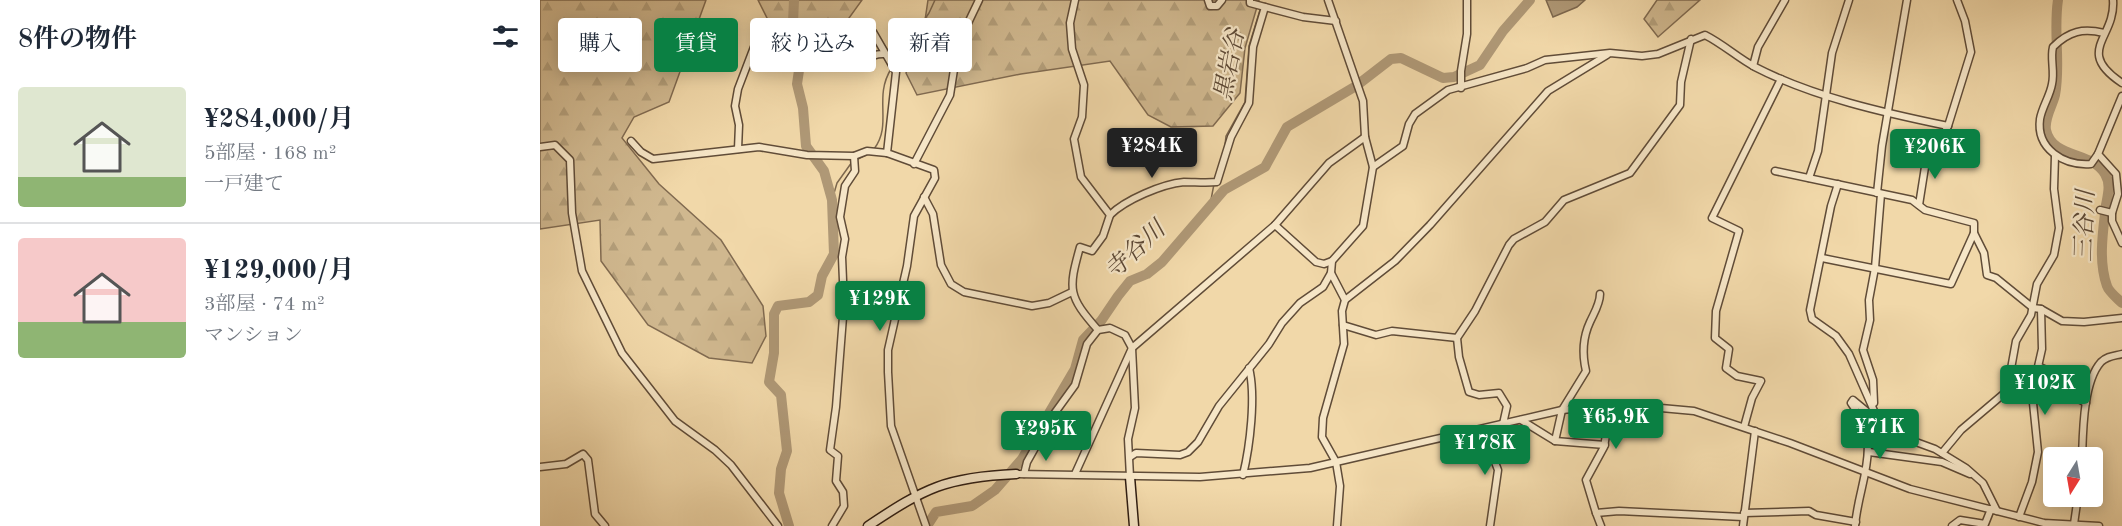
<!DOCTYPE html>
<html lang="ja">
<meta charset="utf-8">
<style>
:root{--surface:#fff;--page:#f6f6f7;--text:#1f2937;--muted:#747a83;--line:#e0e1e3;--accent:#0b8043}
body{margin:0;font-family:"Old Standard TT","Noto Serif JP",serif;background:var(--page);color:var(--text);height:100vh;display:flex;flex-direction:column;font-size:22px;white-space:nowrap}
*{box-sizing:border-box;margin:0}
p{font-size:20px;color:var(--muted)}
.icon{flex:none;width:33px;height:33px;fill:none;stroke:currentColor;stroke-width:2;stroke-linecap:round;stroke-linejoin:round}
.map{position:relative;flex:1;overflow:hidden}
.details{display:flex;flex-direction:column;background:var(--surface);width:540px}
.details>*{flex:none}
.top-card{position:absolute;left:18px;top:18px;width:570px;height:54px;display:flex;gap:12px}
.needle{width:39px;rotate:191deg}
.controls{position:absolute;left:1503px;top:447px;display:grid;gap:12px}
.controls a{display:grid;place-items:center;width:60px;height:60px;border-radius:6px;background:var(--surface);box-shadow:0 3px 15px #0003;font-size:30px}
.price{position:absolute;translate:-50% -51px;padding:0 14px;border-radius:6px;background:var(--accent);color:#fff;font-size:20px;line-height:39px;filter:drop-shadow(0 2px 3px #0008)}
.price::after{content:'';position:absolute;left:50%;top:36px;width:18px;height:14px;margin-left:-9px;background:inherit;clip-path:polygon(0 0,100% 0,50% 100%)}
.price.active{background:#222;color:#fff}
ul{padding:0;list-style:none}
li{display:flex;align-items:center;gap:18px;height:150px;padding:0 18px}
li+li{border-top:2px solid var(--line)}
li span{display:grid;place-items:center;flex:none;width:168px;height:120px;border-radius:6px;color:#555}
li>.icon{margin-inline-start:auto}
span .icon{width:72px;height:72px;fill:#fffc;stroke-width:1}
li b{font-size:26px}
h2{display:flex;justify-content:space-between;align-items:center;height:72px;padding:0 18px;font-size:26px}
.pill{padding:0 21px;border-radius:6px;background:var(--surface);box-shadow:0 3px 15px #0003;font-size:21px;line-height:54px}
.pill.active{background:var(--accent);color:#fff}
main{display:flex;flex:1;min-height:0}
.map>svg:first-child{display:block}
</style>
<main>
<section class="details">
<h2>8件の物件<svg class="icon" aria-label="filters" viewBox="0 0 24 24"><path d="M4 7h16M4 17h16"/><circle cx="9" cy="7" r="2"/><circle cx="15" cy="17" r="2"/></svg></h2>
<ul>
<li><span style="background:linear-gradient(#dfe7d0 75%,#8fb573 0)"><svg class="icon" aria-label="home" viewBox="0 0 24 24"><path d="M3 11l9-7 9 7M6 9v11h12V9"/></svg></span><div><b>¥284,000/月</b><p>5部屋 · 168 m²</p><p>一戸建て</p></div></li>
<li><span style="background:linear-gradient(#f6c9c9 70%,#8fb573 0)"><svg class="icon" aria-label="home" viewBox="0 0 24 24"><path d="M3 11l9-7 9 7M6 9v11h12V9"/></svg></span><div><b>¥129,000/月</b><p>3部屋 · 74 m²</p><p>マンション</p></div></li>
</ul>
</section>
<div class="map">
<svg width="1582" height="526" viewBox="0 0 1582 526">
<defs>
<pattern id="forest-firs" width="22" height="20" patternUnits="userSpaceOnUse" patternTransform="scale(1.5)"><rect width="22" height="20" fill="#d0b88f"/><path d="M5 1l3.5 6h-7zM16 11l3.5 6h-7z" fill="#b39e7a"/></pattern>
</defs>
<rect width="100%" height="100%" fill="#f1d8a9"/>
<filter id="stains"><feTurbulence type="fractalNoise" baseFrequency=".00333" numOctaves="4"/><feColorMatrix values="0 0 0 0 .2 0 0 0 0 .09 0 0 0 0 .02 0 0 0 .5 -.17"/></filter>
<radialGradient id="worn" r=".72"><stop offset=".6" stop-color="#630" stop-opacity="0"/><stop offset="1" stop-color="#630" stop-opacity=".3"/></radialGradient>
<g fill="url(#forest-firs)" stroke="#806a50" stroke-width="1.5">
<polygon points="0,0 166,0 129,102 94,117 82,138 119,184 181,240 223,306 226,336 212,363 169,358 108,325 61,261 60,220 0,229"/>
<polygon points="218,0 322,0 273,68 251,66"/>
<polygon points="388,0 719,0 705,48 700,93 673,126 631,127 608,115 570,61 481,74 377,95 366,73 384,27"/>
<polygon points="1117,0 1160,0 1118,37 1104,19"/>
</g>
<polygon fill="#af9876" stroke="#7c674e" stroke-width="1.5" points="1006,0 1045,0 1037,7 1013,17"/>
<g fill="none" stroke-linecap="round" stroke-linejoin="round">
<g stroke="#7c674e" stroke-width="1.5">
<polyline points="353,65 389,13 395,0"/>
<polyline points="685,145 686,136 705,102 709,46 720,10"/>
<path d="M334 149C353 124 333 98 351 69"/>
<polyline points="316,160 328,154"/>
<polyline points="675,179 683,152"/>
<polyline points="292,200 297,183 312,162"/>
<polyline points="670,205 674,184"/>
</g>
<g stroke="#af9876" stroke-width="10">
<path d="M1518 0C1513 32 1521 64 1515 95 1512 107 1504 118 1506 130 1512 159 1552 151 1565 174 1571 184 1568 194 1566 205 1563 231 1558 261 1567 286 1569 292 1577 298 1582 303"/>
<polyline points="249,526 239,493 241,469 247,451 241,395 229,382 234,353 234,314 238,306 269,302 278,295 282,276 294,254 292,200 284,171 266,146 263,108 257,84 262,50 253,22 254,0"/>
<polyline points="387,526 396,512 432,506 455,490 482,459 535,369 543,340 561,321 578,296 590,281 607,274 622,262 684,190 725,167 747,127 816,86 851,59 861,58 903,78 914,77 940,65 963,31 990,0"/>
</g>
<defs>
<g id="street">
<path d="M535 0 530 23 532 49 544 85 542 117 534 139 541 177 570 215 563 236 552 251 540 247C528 290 528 296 558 330"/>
<polyline points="668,0 670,6 677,6 682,0"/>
<polyline points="710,0 710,3 763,17 796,21"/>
<path d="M1573 0C1576 38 1534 51 1582 83"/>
<polyline points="333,32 356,72 347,153 394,170 395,178 374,216 367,266 348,350 348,372 351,426 386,526"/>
<polyline points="1213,66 1218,47 1245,0"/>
<polyline points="921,88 921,71 927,34 927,0"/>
<polyline points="1582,96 1558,154 1576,174 1578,194 1572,213 1572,221 1582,243"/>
<polyline points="91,141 101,152 113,159 219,147 267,155 314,156 327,151 347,153"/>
<polyline points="0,147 15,145 30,160 32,213 42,271 82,353 135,421 175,450 191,465 238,526"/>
<path d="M198 149 199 125 195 106 198 89 214 47C243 54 274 67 305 66 319 65 329 53 344 54"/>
<path d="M1558 154 1551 164C1524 166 1496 149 1500 119 1502 107 1510 96 1512 84 1515 71 1510 59 1513 47 1529 31 1543 28 1564 33"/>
<polyline points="374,164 410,95 418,44 439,0"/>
<path d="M833 167 863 146 869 124 875 114 908 90 987 68 1005 60 1070 53 1102 56 1118 54 1165 35C1183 44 1198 58 1215 67 1273 97 1345 113 1408 126"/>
<polyline points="1235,171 1372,200 1385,210 1434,223 1434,233 1444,253 1447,275 1456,278 1493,308 1501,309 1522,321 1544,322 1582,318"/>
<polyline points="1269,178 1278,151 1292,53 1309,0"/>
<polyline points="1298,184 1291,206 1270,310 1272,319 1296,336 1309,354 1338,420"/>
<polyline points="1337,193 1342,146 1367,0"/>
<polyline points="384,197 393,214 401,265 411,284 424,292 492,306 509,303 532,292"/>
<polyline points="1379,205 1385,167 1408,126 1431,52 1425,21 1417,0"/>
<polyline points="1560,210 1572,213"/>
<path d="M570 215C585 200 622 184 644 182 655 182 666 183 677 182L691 137 709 103 713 47 725 7"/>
<polyline points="735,225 776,262 784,264 792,261"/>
<polyline points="1282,258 1411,284 1434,233"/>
<polyline points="791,273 805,300 802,311 804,344 783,418 782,437 796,462 800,486 797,526"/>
<polyline points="805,300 855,261 890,225 1008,91 1067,55"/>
<polyline points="803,325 836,335 852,331 917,338"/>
<polyline points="1500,367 1509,371 1512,380 1526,392 1546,403"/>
<polyline points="1334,403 1333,380 1323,350 1330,320 1329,300 1335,268 1341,194"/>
<polyline points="981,420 1015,441 1065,445"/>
<polyline points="963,424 967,406 959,393 939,395 929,392 919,357 917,338 935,311 969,245 974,239 1005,222 1024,200 1090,173 1140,105 1141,82 1151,39"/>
<polyline points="1204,427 1212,398 1221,381 1197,376 1186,368 1189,349 1175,338 1176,311 1199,231 1172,218 1241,79"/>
<path d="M1015 441 1022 410 1046 371C1042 354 1043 337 1050 322 1054 313 1060 304 1060 294"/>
<polyline points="1329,452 1402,462 1430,474"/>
<polyline points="1402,453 1421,430 1467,391 1476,341 1491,315 1497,284 1514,255 1519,228 1514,189 1515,156"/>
<polyline points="590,457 596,453 640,455 648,452 658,442 679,406 729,344 742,323 760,303 783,287 791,273 792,261 823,226 833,167 825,137 823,101 788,0"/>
<path d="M1542 458C1543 432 1543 382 1561 362 1567 356 1574 356 1582 354"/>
<polyline points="0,467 26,464 43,454 48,460 55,514 65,526"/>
<polyline points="476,474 660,477 770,468 1022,410 1071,405 1099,406 1154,411 1250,443 1370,489 1504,523 1559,526"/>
<polyline points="484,474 487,462 514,414 535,385 547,344 558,330 570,328 585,335 592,348 595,408 588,439 590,477"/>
<polyline points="535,474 592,348 735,225 789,163 825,137"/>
<path d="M703 475C710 446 716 396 709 368"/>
<polyline points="1056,513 1046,480 1064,447 1067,429 1074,416 1107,411 1112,407"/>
<polyline points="1204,513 1269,511 1276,515 1316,522"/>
<polyline points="1479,517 1492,482 1498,452 1492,393 1502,349 1501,309"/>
<polyline points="1534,524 1538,496"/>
<polyline points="292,526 304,506 303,492 296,481 298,456 290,450 296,407 304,304 302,257 305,239 300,217 305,186 315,171 314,156"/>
<polyline points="950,526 958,470 953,457 956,427"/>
<polyline points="1061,526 1056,513 1079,511 1203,517"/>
<polyline points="1203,526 1215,431"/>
<path d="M1315 526C1319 479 1344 446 1311 403L1313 400 1354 434 1395 449 1426 468 1443 483 1457 511"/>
<polyline points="1412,526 1420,520 1445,524 1451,509"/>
</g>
<g id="secondary">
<polyline points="590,477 594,526"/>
<path d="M328 526C385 488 406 477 476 474"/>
</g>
</defs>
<use href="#street" stroke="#604c38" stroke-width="9"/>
<use href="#secondary" stroke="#2f1d12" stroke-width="11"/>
<use href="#street" stroke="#f6e6c7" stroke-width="6"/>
<use href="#secondary" stroke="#f6e6c7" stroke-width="8"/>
</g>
<g text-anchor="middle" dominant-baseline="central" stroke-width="4.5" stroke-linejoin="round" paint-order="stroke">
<g font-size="24" font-style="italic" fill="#5c4835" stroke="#f6e6c7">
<text transform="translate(691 65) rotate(-79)">黒岩谷</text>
<text transform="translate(1546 226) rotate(-88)">三谷川</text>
<text transform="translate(596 251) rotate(-43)">寺谷川</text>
</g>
</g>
<rect width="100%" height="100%" filter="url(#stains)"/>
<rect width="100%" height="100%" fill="url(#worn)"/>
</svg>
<div class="controls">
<a><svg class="needle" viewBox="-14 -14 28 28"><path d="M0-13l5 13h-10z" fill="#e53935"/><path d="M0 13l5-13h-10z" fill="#747a83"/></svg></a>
</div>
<b class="price active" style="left:612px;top:179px">¥284K</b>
<b class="price" style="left:1395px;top:180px">¥206K</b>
<b class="price" style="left:340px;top:332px">¥129K</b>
<b class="price" style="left:1505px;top:416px">¥102K</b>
<b class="price" style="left:1076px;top:450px">¥65.9K</b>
<b class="price" style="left:1340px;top:460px">¥71K</b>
<b class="price" style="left:506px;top:462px">¥295K</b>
<b class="price" style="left:945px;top:476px">¥178K</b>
<div class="top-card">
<a class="pill">購入</a>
<a class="pill active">賃貸</a>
<a class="pill">絞り込み</a>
<a class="pill">新着</a>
</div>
</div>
</main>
